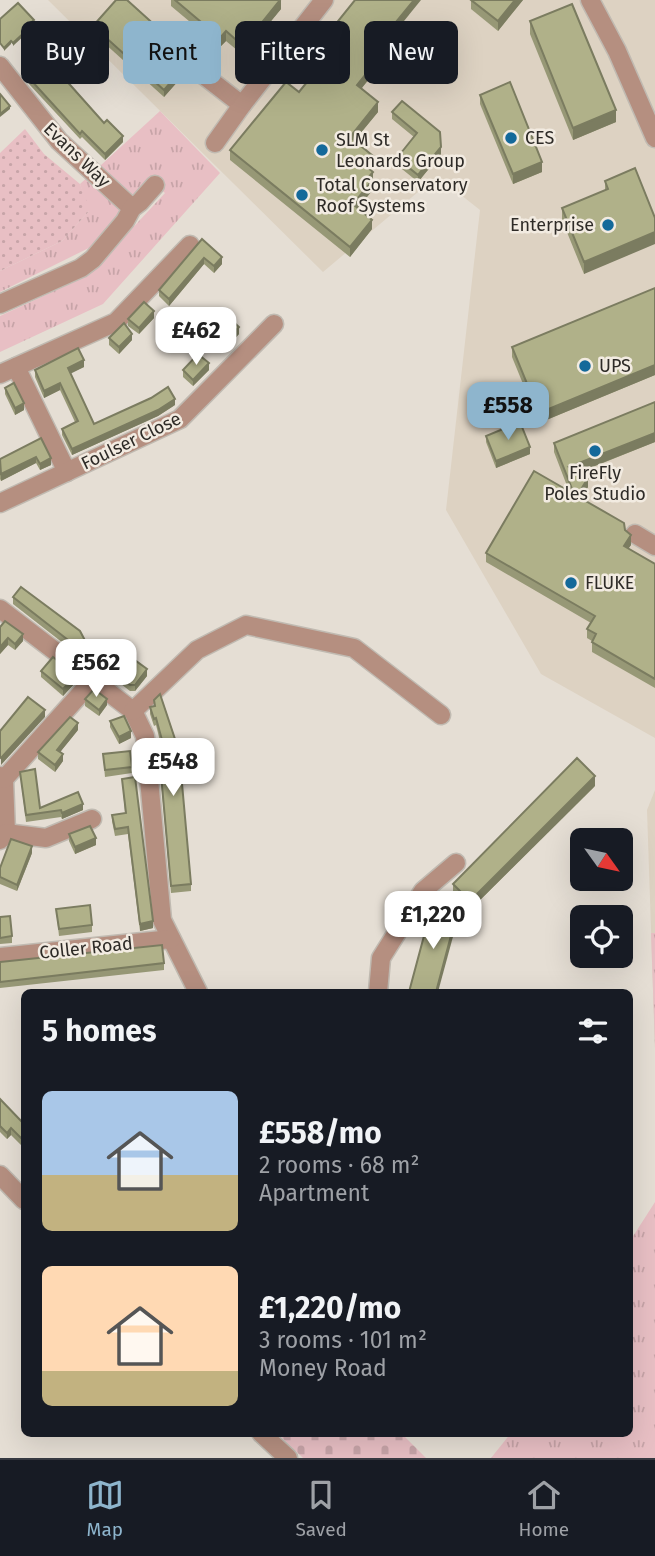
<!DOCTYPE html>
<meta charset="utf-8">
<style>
:root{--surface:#171b24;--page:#242831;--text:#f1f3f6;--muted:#9ea1a6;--line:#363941;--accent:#8eb5cd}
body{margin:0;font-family:"Fira Sans",sans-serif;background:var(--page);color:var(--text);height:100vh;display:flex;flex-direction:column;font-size:26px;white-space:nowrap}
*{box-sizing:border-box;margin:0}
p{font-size:23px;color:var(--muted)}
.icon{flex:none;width:38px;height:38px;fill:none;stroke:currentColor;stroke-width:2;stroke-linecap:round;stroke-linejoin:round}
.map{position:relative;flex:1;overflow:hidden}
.panel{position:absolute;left:21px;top:989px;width:612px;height:448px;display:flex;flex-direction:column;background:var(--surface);border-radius:10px;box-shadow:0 7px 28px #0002}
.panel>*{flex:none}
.hud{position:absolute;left:21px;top:21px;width:614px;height:63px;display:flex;gap:14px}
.needle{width:46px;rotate:123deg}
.tools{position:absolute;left:570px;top:828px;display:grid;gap:14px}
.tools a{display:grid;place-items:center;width:63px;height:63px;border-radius:10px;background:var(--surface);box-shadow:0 7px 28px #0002;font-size:35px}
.price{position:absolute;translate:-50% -60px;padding:0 16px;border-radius:14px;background:#fff;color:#222;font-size:23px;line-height:46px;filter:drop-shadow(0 2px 4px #0008)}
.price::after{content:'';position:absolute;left:50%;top:42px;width:21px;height:16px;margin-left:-10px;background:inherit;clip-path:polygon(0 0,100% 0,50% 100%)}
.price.selected{background:var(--accent);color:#111}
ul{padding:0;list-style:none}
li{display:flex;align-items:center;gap:21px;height:175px;padding:0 21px}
li span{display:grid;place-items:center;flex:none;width:196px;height:140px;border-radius:10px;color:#555}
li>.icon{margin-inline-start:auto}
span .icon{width:84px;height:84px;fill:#fffc;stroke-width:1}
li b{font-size:30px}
h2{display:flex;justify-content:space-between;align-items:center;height:84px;padding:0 21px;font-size:30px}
.pill{padding:0 24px;border-radius:10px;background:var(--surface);box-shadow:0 7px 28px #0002;font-size:24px;line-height:63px}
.pill.selected{background:var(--accent);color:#111}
.tab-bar{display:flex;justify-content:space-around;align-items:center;height:98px;border-top:2px solid var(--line);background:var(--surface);font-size:19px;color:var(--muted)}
.tab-bar a{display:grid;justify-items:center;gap:4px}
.tab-bar .selected{color:var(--accent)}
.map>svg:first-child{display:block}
</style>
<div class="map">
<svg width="655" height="1458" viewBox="0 0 655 1458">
<defs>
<pattern id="grass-tufts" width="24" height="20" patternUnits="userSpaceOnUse" patternTransform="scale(1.75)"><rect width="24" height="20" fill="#e8bfc4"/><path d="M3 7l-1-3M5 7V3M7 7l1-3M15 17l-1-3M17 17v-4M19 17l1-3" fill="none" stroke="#c7a4a8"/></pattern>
<pattern id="cemetery-stones" width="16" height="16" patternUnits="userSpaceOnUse" patternTransform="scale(1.75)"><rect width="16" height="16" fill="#e8bfc4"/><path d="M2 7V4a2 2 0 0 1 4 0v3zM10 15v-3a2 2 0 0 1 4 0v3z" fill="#c7a4a8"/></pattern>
<pattern id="park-dots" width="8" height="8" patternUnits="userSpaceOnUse" patternTransform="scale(1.75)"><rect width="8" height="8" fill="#e8bfc4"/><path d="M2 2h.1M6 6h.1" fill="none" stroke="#c7a4a8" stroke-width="1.8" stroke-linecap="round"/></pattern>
</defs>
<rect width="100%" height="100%" fill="#e5ded4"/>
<g fill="#ddd2c2">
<polygon points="48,0 655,0 655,738 541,674 446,510 480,210 437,176 323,272"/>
<polygon points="655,790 655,1048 647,810"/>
</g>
<g fill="url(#grass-tufts)">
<polygon points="160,111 220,173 103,304 0,352 0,316 89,275 165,193 155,185 143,194 130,194 100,166"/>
<polygon points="91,174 124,203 107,239 0,292 0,271 62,241 89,211 80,184"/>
<polygon points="651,933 655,933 655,1048"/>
<polygon points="655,1202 655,1458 491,1458 511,1433 630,1433 630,1241"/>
</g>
<polygon fill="url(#cemetery-stones)" points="277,1433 401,1433 426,1458 303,1458"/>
<polygon fill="url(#park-dots)" points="25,129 44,154 80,184 90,210 62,241 0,271 0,153"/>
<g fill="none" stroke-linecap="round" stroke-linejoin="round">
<defs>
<g id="street">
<polyline points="590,0 617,51 655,138"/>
<polyline points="0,66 59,141 132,208"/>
<polyline points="197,70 242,105"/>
<polyline points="215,143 242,105 324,0"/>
<polyline points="0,304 81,268 93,259 125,221 132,208 140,202 155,185"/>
<polyline points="16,367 67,472"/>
<polyline points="0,374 116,322 190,245"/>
<polyline points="0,503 180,419 274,324"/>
<polyline points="635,534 655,546"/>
<polyline points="0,609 133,711 145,736 162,920 198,992"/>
<polyline points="133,711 197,650 246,625 354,648 441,715"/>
<polyline points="0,776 4,779 6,833 0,840"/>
<polyline points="4,779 92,681"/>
<polyline points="6,833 46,838 92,819"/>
<polyline points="0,957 171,939"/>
<polyline points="378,992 381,958 423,891 456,863"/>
<polyline points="0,1175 24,1200"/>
<polyline points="261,1433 288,1458"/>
</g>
</defs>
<use href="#street" stroke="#c0bab1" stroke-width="21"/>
<use href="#street" stroke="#b58f80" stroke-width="18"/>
</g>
<g fill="#979876">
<polygon points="171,0 281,0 281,9 243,55 226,41 220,47 171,6"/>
<polygon points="471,0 523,0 498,31 471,9"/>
<polygon points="530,21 616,122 573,140 530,34"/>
<polygon points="93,26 189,63 186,72 164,97 93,33"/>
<polygon points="322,41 379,53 381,64 361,89 378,112 354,141 373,166 371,170 373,181 371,184 371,192 358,208 372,229 350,257 230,160 230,150 299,92 328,55 322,50"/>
<polygon points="29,78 104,123 123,142 105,160 82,137 80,139 29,84"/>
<polygon points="480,95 542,172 513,184 480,104"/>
<polygon points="402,101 441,154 418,182 397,165 397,158 414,137 392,119 392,112"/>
<polygon points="605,181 655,218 584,274 562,220 562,208 605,190"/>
<polygon points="202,239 222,264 214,273 204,264 169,306 159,296 159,290"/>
<polygon points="655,288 655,375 539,423 512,357 512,347"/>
<polygon points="154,318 139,334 128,326 128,319"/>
<polygon points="214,334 239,334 224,350 214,341"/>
<polygon points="109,338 132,340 119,354 109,345"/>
<polygon points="84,367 70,373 94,424 175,405 158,416 72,455 62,435 62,429 75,422 60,390 44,398 35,377 35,370"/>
<polygon points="183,370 209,370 193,386 183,377"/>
<polygon points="5,388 24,410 15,415 5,394"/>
<polygon points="655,402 655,442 578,473 588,487 581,498 625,530 631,545 628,548 655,564 655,688 592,652 592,641 587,638 587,629 591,623 486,562 486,553 569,491 554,452 554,443"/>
<polygon points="486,436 530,454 496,468 486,442"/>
<polygon points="41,438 51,465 40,470 36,463 1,481 0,479 0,459"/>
<polygon points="13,597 90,657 86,661 13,604"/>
<polygon points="0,627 23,641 15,650 8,645 0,654"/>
<polygon points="99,660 130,669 147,676 135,691 130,691 99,667"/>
<polygon points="41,671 76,682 63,696 41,677"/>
<polygon points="85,699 107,705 99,716 85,706"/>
<polygon points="154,706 191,884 191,891 171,893 158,747 158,741 160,741 156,725 154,726 150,714 150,707"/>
<polygon points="110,721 131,738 119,744 110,727"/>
<polygon points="78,730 60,752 63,761 55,772 38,759 38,752"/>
<polygon points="103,754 132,767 132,773 105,777"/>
<polygon points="20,772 40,808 83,810 62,819 61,817 26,822"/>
<polygon points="122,779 153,928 140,931 128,834 115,836 112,821 112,815 125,813"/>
<polygon points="595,786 470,910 453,893 453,884"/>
<polygon points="69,834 96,845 75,854 69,841"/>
<polygon points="32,853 17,891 0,884 0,868"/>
<polygon points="56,909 92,925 92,932 59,936"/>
<polygon points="0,917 12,936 12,943 0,944"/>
<polygon points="0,962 164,963 164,970 0,988"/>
<polygon points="0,1099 24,1124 21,1145 11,1135 7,1139 0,1132"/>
</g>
<g fill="#7b7c60">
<polygon points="281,0 281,9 243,55 243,46"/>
<polygon points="414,0 421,0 374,58 374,49"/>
<polygon points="515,0 523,0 498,31 498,21"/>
<polygon points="28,29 28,32 13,46 13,43"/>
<polygon points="226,31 226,41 220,47 220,38"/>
<polygon points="11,41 11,44 4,51 4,48"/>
<polygon points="381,55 381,64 357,94 357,85"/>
<polygon points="189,56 189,63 186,72 164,97 164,90"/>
<polygon points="378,102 378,112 350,146 350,137"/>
<polygon points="10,106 10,109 0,117 0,114"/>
<polygon points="616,110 616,122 573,140 573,128"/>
<polygon points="123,136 123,142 105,160 105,154"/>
<polygon points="441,147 441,154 418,182 418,175"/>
<polygon points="373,156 373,166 366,175 366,166"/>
<polygon points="542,162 542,172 513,184 513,174"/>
<polygon points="373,172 373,181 371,184 371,192 353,214 353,204 367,179"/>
<polygon points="372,220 372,229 350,257 350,247"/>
<polygon points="655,232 655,244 584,274 584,262"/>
<polygon points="222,257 222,264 214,273 214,266"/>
<polygon points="204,258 204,264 169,306 169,299"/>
<polygon points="154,311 154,318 139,334 139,328"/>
<polygon points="239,327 239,334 224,350 224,344"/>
<polygon points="132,334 132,340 119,354 119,347"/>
<polygon points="84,360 84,367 68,375 68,368"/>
<polygon points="209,363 209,370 193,386 193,380"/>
<polygon points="655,365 655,375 539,423 539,413"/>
<polygon points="60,383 60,390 44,398 44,391"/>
<polygon points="175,399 175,405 158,416 72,455 72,449"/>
<polygon points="24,403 24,410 15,415 15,408"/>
<polygon points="655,433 655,442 569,476 569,467"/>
<polygon points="530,447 530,454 496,468 496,461"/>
<polygon points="36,457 36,463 1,481 1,474"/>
<polygon points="51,458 51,465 40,470 40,464"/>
<polygon points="588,478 588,487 577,505 577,496"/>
<polygon points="631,535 631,545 624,555 624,546"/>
<polygon points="23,634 23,641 15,650 15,644"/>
<polygon points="8,638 8,645 0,654 0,647"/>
<polygon points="90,650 90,657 86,661 86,654"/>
<polygon points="147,669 147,676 135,691 135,685"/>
<polygon points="76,675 76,682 63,696 63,689"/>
<polygon points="107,699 107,705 99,716 99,710"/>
<polygon points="45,710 45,717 1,765 1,758"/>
<polygon points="78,723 78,730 57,756 57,750"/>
<polygon points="131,731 131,738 119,744 119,737"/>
<polygon points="63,754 63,761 55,772 55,765"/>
<polygon points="595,776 595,786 470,910 470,901"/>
<polygon points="83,804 83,810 62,819 62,813"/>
<polygon points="96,838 96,845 75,854 75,847"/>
<polygon points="32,846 32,853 17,891 17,885"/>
<polygon points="457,913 457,922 438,992 436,992"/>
<polygon points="153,921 153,928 140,931 140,924"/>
<polygon points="11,1128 11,1135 7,1139 7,1133"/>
<polygon points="24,1134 24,1141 21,1145 21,1138"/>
</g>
<g fill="#b0b189" stroke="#7b7c60" stroke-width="2">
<polygon points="116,0 127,0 189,56 186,65 164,90 93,26"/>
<polygon points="175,0 280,0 243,46 226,31 220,38"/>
<polygon points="355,0 414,0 374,49 381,55 357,85 378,102 350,137 373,156 366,166 373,172 367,179 371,182 353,204 372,220 350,247 230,150 286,82 299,92 333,50 322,41"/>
<polygon points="471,0 515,0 498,21"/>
<polygon points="18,3 34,20 26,27 28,29 13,43 11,41 4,48 0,43 0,19"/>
<polygon points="572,4 616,110 573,128 530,21"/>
<polygon points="45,63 53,71 55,68 104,123 107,120 123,136 105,154 82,131 80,134 29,78"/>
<polygon points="510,82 542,162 513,174 480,95"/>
<polygon points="0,94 10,106 0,114"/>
<polygon points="402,101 440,132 441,147 418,175 397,158 417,133 392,112"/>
<polygon points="635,168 655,218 655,232 584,262 562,208 608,189 605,181"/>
<polygon points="202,239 222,257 214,266 204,258 169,299 159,290"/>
<polygon points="655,288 655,365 539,413 512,347"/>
<polygon points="144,302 154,311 139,328 128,319"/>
<polygon points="229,318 239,327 224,344 214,334"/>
<polygon points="124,323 132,334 119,347 109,338"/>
<polygon points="78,348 84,360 68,368 94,424 151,398 168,387 175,399 158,410 72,449 62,429 78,421 60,383 44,391 35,370"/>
<polygon points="198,354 209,363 193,380 183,370"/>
<polygon points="14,383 24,403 15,408 5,388"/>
<polygon points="655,402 655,433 569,467 588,478 577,496 624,523 625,530 631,535 624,546 655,564 655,679 592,642 596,634 587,629 595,616 486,553 534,471 574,494 554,443"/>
<polygon points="520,422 530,447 496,461 486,436"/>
<polygon points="41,438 51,458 40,464 36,457 1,474 0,459"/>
<polygon points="21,587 80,631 90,650 86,654 13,597"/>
<polygon points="5,621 23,634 15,644 8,638 0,647 0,627"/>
<polygon points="107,651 130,669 136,661 147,669 135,685 130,685 99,660"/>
<polygon points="53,657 76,675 63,689 41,671"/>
<polygon points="94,689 107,699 99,710 85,699"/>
<polygon points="160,694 175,739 178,739 191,884 171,886 158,741 162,740 156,718 154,719 150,707 155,706 154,700"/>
<polygon points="28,697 45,710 1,758 0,757 0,731"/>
<polygon points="124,716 131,731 119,737 110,721"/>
<polygon points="70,717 78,723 57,750 63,754 55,765 38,752"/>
<polygon points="130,751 132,767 105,770 103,754"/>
<polygon points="577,758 595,776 470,901 453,884"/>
<polygon points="35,769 40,808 78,792 83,804 62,813 61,810 26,815 20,772"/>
<polygon points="135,777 153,921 140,924 128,827 115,829 112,815 126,813 122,779"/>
<polygon points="90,826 96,838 75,847 69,834"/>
<polygon points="11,839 32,846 17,885 0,877 0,868"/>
<polygon points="90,905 92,925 59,929 56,909"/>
<polygon points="432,906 457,913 436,992 409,992"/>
<polygon points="10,916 12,936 0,938 0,917"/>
<polygon points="162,945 164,963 0,982 0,962"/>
<polygon points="0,1099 24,1124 24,1134 21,1138 11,1128 7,1133 0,1126"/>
</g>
<g fill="#14699a" stroke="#f2ebe1" stroke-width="2.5">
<circle cx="511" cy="138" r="7"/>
<circle cx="322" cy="150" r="7"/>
<circle cx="302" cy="195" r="7"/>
<circle cx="608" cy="225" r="7"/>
<circle cx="585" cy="366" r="7"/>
<circle cx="595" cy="451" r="7"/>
<circle cx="571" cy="583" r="7"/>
</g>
<g text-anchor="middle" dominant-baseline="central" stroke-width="5" stroke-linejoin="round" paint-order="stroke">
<g font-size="18" fill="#2e2b27" stroke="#f2ebe1" text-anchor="start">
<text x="525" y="138">CES</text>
<text x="336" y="140">SLM St<tspan x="336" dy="21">Leonards Group</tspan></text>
<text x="316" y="185">Total Conservatory<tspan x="316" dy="21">Roof Systems</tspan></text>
<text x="594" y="225" text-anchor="end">Enterprise</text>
<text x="599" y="366">UPS</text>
<text x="595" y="473" text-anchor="middle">FireFly<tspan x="595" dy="21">Poles Studio</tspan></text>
<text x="585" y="583">FLUKE</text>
</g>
<g font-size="18" fill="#2e2b27" stroke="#f2ebe1">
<text transform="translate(77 155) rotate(44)">Evans Way</text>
<text transform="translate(131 441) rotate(-26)">Foulser Close</text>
<text transform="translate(86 948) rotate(-6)">Coller Road</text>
</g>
</g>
</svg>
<div class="tools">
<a><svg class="needle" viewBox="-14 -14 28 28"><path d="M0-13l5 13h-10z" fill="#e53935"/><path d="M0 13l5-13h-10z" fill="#9ea1a6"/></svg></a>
<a><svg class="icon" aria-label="locate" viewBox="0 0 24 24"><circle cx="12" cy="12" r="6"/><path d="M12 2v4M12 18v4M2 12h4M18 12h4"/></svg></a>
</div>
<b class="price" style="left:196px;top:367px">£462</b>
<b class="price selected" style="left:508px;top:442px">£558</b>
<b class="price" style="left:96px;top:699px">£562</b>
<b class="price" style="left:173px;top:798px">£548</b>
<b class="price" style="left:433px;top:951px">£1,220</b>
<div class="hud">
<a class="pill">Buy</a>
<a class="pill selected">Rent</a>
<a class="pill">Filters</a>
<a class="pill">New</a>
</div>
<section class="panel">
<h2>5 homes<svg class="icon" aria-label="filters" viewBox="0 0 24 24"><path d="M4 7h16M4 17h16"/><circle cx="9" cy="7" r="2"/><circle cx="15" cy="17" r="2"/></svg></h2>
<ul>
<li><span style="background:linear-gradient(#a9c7e8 60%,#c2b280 0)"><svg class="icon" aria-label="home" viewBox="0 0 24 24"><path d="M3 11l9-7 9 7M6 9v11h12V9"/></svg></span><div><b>£558/mo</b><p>2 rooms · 68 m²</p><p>Apartment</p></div></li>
<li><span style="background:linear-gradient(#ffd9b3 75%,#c2b280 0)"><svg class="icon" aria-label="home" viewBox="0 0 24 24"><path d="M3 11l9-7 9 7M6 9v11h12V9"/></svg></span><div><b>£1,220/mo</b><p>3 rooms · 101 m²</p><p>Money Road</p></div></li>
</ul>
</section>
</div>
<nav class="tab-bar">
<a class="selected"><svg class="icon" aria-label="map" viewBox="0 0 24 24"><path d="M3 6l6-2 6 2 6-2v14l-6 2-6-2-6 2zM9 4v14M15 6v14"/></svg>Map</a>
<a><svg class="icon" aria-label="saved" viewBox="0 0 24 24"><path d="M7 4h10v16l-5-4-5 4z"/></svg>Saved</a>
<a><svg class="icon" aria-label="home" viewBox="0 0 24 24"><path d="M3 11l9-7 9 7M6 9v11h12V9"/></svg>Home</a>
</nav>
